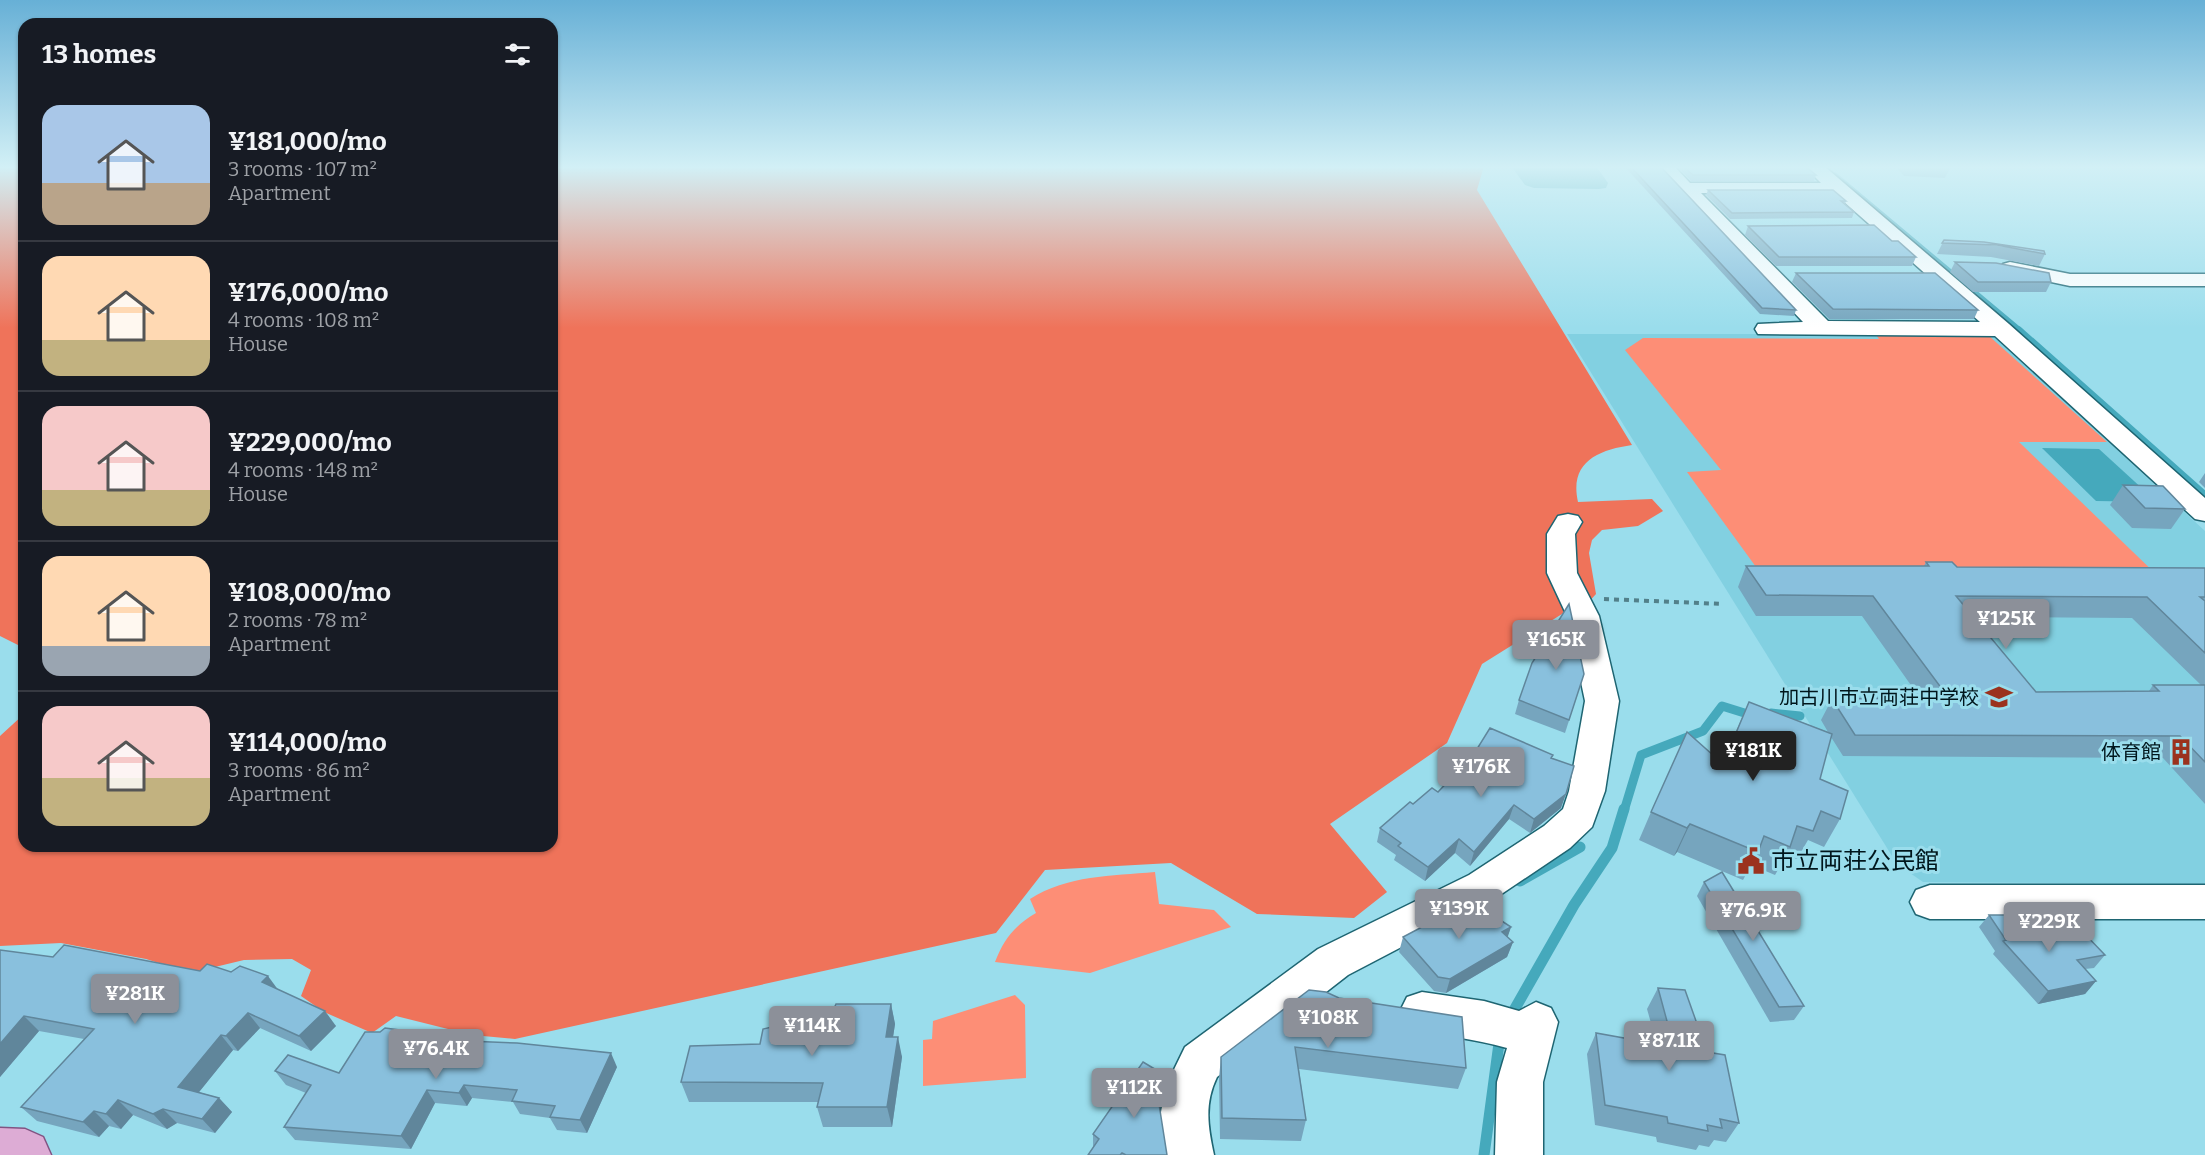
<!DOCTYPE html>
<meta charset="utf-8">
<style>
:root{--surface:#171b24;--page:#20242c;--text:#f1f3f6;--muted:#9ea1a6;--line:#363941;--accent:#8c9099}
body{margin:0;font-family:Bitter,"Noto Sans JP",serif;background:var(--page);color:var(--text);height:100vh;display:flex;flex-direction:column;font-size:22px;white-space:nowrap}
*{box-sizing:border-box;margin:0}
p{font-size:20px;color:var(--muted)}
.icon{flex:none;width:33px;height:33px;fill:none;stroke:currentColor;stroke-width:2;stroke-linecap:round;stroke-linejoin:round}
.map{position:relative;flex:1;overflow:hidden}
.sheet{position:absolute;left:18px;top:18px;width:540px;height:834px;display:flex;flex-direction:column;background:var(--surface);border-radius:18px;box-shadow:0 2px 4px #0004}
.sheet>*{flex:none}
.price{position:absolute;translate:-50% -51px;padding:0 14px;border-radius:6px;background:var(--accent);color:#fff;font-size:20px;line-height:39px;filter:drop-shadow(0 2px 3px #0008)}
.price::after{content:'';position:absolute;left:50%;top:36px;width:18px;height:14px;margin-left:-9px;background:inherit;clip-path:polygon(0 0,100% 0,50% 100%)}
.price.selected{background:#222;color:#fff}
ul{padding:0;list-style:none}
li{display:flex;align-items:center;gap:18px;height:150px;padding:0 24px}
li+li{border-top:2px solid var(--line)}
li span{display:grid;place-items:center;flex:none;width:168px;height:120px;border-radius:18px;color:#555}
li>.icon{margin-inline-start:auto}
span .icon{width:72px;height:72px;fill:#fffc;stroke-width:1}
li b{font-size:26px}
h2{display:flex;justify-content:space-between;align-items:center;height:72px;padding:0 24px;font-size:26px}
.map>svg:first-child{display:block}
</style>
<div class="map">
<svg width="2205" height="1155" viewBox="0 0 2205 1155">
<rect width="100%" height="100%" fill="#9addec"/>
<polygon fill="#82d0e1" points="1567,334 1991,334 2205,531 2205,884 1923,882 1897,864"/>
<g fill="#fd8e76">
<polygon points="1876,335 1988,335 2107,442 2019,442 2161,579 1764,578 1687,472 1721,470 1625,350 1643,338 1879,339"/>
<path d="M1155 872 1159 904 1214 910 1231 927 1090 973 995 962C1004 939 1014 926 1036 913L1030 899C1068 875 1111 876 1155 872Z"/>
<polygon points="1015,995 1025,1005 1026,1078 923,1086 923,1040 932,1039 933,1021"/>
</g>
<g fill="#ef735a">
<polygon points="0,166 24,166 24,648 0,636"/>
<path d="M552 166H1484L1477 190 1632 445C1598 450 1569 462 1578 502L1652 499 1663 511 1638 526 1602 530 1592 540 1589 553 1596 594 1585 606 1562 614 1482 664 1447 743 1330 824 1387 892 1354 918 1257 914 1171 863 1045 870 996 933 515 1039 472 1035 396 1016 372 1033 324 1012 301 996 311 970 292 959 244 960 190 973 146 959 61 943 0 946V736L24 714V846H552Z"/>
</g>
<g fill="#45a9bc">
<polygon points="1511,166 1596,166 1608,183 1606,188 1599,189 1534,188 1525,185"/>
<polygon points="2042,448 2099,449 2157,502 2096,501"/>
</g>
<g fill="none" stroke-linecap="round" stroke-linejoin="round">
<polyline stroke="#45a9bc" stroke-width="5" points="1835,175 2021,331"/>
<polyline stroke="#45a9bc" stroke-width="7" points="2019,330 2205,495"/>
<g stroke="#45a9bc" stroke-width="9">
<polyline points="1771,713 1800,716"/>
<polyline points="1624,811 1641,755 1703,731 1722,706 1754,716"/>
</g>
<g stroke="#45a9bc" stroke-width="11">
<polyline points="1520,881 1580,847"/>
<polyline points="1509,1019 1574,905 1612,848 1624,809"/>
<polyline points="1484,1155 1500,1036"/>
</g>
<defs>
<g id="minor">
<path d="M1655 166H1674L1690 183H1821L1804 166H1824L2009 324 2205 498V521L2195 519 1995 336 1758 334 1755 329 1758 324 1803 322ZM1701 193H1834L1980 322 1828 321Z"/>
<polygon points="2010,262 2070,274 2205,274 2205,286 2070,286 2003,272 2000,268 2003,264"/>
<path d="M1568 514 1578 516 1582 522 1575 534 1577 573 1599 616 1619 701 1605 791 1592 827 1570 848 1497 897 1348 975 1217 1077C1204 1104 1208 1127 1214 1155H1166L1160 1118 1165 1088 1185 1047 1318 949 1469 875 1544 826 1563 809 1569 791 1585 701 1567 616 1547 573V534L1558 516Z"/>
<polygon points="1930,885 2205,885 2205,919 1930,919 1916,914 1910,902 1916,890"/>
<path d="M1422 992 1484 1001 1519 1011 1536 1002 1551 1008 1558 1022 1543 1082V1155H1495L1497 1082 1507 1048C1474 1038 1439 1037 1407 1025L1400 1011 1407 997Z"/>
</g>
<polygon id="major" points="0,1128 25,1129 43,1137 51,1155 0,1155"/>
</defs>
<use href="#minor" stroke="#1e6572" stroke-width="3"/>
<use href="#major" stroke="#815382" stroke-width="3"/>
<polyline stroke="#52808a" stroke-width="4" stroke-dasharray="5 5" stroke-linecap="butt" points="1604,599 1723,604"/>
<use href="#minor" fill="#fff" fill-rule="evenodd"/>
<use href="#major" fill="#ddacd5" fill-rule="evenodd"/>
</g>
<g fill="#76a5be" fill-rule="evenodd">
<polygon points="1624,166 1660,166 1796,310 1794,316 1760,314"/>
<polygon points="1677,166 1805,166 1816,175 1814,181 1691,181"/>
<polygon points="1895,166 1948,166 1950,168 1945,178 1904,176"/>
<polygon points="1708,190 1846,201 1845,204 1854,212 1852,218 1730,219 1706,195"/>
<polygon points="1748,226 1892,241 1916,257 1912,266 1776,266 1745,235"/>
<polygon points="1944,240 2044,251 2045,254 2039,266 1991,257 1937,254"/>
<polygon points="1955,262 2051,282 2046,292 1973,292 1950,272"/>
<polygon points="1796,273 1978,310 1974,319 1829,319 1792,282"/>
<polygon points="2205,473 2205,488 2199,482"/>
<polygon points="2123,485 2185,509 2171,529 2132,528 2110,505"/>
<path d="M1926 562 1957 567 2205 568V804L2163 758 1843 756 1831 737 1820 779 1840 819 1824 847 1808 840 1797 859 1786 856 1775 875 1751 865 1743 880 1677 852 1674 856 1639 840 1651 812 1722 763 1749 702 1828 732 1821 720 1832 699 1920 698 1862 616H1756L1738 587 1746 566H1924ZM1973 617 2132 618 2201 685H2153L2149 691 2036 692Z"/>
<polygon points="1584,674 1565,733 1515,714 1519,700"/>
<polygon points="1553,755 1551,759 1561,808 1530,833 1509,819 1470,866 1455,853 1425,881 1394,860 1396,855 1377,842 1380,828 1413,804 1438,792 1459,778"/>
<polygon points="1704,882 1804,1006 1794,1020 1770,1022 1697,896"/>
<polygon points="1989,915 2033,935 2046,936 2105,955 2094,968 2085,969 2096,981 2085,994 2038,1004 1993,954 1995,951 1979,927"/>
<polygon points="1511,927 1507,937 1513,942 1507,957 1446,993 1434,991 1399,952 1403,937"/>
<polygon points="0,950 278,989 336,1026 311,1051 260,1028 238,1051 233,1050 199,1092 219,1098 232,1112 215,1133 177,1123 167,1129 133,1115 121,1129 109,1126 99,1137 37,1121 21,1107 84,1039 39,1031 0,1077"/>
<polygon points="1658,988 1707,1052 1739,1123 1726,1142 1714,1140 1709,1147 1699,1145 1696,1150 1657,1142 1656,1137 1595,1125 1587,1054 1596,1033 1657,1044 1647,1009"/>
<polygon points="1309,990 1466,1068 1458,1089 1299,1069 1306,1120 1301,1141 1220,1139 1219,1078 1221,1057"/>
<polygon points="891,1004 895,1024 893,1037 902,1057 892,1127 823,1127 817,1107 818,1102 689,1102 681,1082 760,1044"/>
<polygon points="423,1033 427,1040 617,1067 587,1133 557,1130 550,1118 520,1114 513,1102 472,1098 467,1106 435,1103 411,1149 295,1140 284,1127 306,1093 286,1085 275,1071 339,1073"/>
<polygon points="1163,1089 1159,1109 1167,1155 1088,1155 1093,1148 1093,1134"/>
</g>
<g fill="#60869b">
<polygon points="1566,794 1561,808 1530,833 1534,819"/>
<polygon points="1514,805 1509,819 1470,866 1474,852"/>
<polygon points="1690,824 1677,852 1674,856 1687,828"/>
<polygon points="1459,839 1455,853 1425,881 1428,867"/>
<polygon points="1511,927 1506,942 1502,932"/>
<polygon points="1513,942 1507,957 1446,993 1450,979"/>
<polygon points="268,976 279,991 262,982"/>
<polygon points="2096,981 2085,994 2038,1004 2048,991"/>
<polygon points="891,1004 895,1024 890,1057 886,1037"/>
<polygon points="325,1011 336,1026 311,1051 299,1036"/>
<polygon points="248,1013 260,1028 238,1051 226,1036"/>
<polygon points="24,1016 39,1031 0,1077 0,1044"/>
<polygon points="423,1033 432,1047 419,1039"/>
<polygon points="221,1035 233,1050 191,1102 178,1087"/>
<polygon points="898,1037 902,1057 892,1127 887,1107"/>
<polygon points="611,1053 617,1067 587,1133 580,1120"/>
<polygon points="1163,1074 1163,1089 1158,1118 1159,1104"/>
<polygon points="464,1085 472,1098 467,1106 459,1093"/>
<polygon points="427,1090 435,1103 411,1149 401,1136"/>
<polygon points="219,1098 232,1112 215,1133 202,1119"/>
<polygon points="118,1100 133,1115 121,1129 106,1114"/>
<polygon points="163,1109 177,1123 167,1129 153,1114"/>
<polygon points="94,1111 109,1126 99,1137 83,1122"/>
</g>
<g fill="#89c0dd" stroke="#60869b" stroke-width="1.5">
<polygon points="1630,166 1660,166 1796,310 1762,308"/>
<polygon points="1683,166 1805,166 1816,175 1693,175"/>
<polygon points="1910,166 1948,166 1950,168"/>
<polygon points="1708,190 1833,190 1846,201 1841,201 1854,212 1732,213"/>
<polygon points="1874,225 1892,241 1898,241 1916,257 1779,257 1748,226"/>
<polygon points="1944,240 1984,242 2044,251 2045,254 1997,245 1942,243"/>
<polygon points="1955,262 1996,263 2049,273 2051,282 1978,282"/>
<polygon points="1796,273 1935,273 1978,310 1833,309"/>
<polygon points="2123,485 2163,486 2185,509 2145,508"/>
<polygon points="1926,562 1952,562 1957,567 2205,568 2205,597 2200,597 2205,601 2205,653 2147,597 1956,596 2036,692 2159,691 2153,685 2205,685 2205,762 2180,736 1855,735 1832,699 1948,697 1873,596 1766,595 1746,566 1929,566"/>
<polygon points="1569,604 1584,674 1569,720 1519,700 1532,663"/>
<polygon points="1749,702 1832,734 1820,779 1848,791 1840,819 1821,811 1813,831 1797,826 1790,847 1764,836 1758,852 1690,824 1687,828 1651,812 1687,732 1723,764"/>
<polygon points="1490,728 1553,755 1551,758 1574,766 1566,794 1534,819 1514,805 1474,852 1459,839 1428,867 1398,846 1401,843 1380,828 1410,802 1413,804 1432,788 1438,792 1454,775 1459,778"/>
<polygon points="1722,872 1804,1006 1779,1007 1704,882"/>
<polygon points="1471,901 1511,927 1502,932 1513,942 1450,979 1438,977 1403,937"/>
<polygon points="1989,915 2019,915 2033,935 2043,933 2046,936 2081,930 2105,955 2077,960 2096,981 2048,991 2003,941 2006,940"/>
<polygon points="64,945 200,971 207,964 231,972 240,966 268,976 262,982 325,1011 299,1036 248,1013 226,1036 221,1035 178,1087 219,1098 202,1119 163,1109 153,1114 118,1100 106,1114 94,1111 83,1122 21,1107 94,1029 24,1016 0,1044 0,950 53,957"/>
<polygon points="1658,988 1685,990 1707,1052 1725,1055 1739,1123 1720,1119 1722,1128 1707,1125 1708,1131 1668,1123 1667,1117 1605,1105 1596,1033 1674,1047"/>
<polygon points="1309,990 1326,992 1339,998 1462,1017 1466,1068 1295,1047 1306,1120 1222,1118 1221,1057"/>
<polygon points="836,1004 891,1004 886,1037 898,1037 887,1107 817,1107 823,1083 681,1082 690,1046 760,1044 763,1029 832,1013"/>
<polygon points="385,1028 423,1033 419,1039 517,1043 611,1053 580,1120 550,1117 555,1106 512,1101 517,1090 464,1085 459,1093 427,1090 401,1136 284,1127 311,1085 275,1071 288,1055 339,1073 365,1032 380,1032"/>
<polygon points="1143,1062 1163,1074 1159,1104 1167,1155 1126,1155 1122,1153 1120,1155 1088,1155 1099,1139 1093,1134"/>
</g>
<linearGradient id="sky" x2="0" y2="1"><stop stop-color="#67b0d6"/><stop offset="0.51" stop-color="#d2f0f6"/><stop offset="1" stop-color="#d2f0f6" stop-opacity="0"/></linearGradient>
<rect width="2205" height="328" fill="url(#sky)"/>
<defs>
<symbol id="school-bare" viewBox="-9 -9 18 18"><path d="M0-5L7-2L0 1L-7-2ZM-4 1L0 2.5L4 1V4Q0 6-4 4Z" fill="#9b321e" stroke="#9addec" stroke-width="2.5" paint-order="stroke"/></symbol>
<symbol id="building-bare" viewBox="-9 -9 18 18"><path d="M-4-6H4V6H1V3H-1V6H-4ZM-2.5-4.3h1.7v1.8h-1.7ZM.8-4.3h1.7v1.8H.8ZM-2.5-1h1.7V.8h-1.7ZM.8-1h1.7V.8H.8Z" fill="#9b321e" stroke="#9addec" stroke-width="2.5" paint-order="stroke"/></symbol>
<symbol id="civic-bare" viewBox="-9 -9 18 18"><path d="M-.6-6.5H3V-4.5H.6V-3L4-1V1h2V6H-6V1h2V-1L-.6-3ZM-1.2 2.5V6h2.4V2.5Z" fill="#9b321e" stroke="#9addec" stroke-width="2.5" paint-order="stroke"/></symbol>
</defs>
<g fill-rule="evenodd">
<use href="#school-bare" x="1980" y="678" width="38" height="38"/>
<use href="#building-bare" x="2162" y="733" width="38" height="38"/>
<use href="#civic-bare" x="1732" y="842" width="38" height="38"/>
</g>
<g text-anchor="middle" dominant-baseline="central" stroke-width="6" stroke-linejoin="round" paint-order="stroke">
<g font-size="20" fill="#00161c" stroke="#9addec" text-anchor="end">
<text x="1979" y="697">加古川市立両荘中学校</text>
<text x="2161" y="752">体育館</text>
</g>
<g font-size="24" fill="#00161c" stroke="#9addec" text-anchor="start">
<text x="1771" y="861">市立両荘公民館</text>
</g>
</g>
</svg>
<b class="price" style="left:2006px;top:650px">¥125K</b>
<b class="price" style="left:1556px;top:671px">¥165K</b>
<b class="price selected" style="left:1753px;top:782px">¥181K</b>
<b class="price" style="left:1481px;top:798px">¥176K</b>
<b class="price" style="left:1459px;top:940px">¥139K</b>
<b class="price" style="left:1753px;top:942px">¥76.9K</b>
<b class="price" style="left:2049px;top:953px">¥229K</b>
<b class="price" style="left:135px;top:1025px">¥281K</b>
<b class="price" style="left:1328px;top:1049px">¥108K</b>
<b class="price" style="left:812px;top:1057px">¥114K</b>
<b class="price" style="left:1669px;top:1072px">¥87.1K</b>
<b class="price" style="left:436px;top:1080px">¥76.4K</b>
<b class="price" style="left:1134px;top:1119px">¥112K</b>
<section class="sheet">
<h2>13 homes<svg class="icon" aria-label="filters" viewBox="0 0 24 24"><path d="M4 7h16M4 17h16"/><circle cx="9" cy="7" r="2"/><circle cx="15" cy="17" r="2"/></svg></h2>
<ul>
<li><span style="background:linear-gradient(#a9c7e8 65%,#b9a48a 0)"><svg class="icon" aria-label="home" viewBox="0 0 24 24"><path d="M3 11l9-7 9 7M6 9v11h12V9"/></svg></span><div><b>¥181,000/mo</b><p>3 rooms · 107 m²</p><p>Apartment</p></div></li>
<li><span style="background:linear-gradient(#ffd9b3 70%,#c2b280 0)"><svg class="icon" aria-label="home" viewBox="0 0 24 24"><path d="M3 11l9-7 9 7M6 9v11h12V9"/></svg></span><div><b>¥176,000/mo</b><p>4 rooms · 108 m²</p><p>House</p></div></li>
<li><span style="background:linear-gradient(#f6c9c9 70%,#c2b280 0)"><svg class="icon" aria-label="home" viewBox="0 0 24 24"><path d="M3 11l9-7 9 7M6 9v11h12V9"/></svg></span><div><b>¥229,000/mo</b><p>4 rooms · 148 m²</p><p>House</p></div></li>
<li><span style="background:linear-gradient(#ffd9b3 75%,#9aa5b1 0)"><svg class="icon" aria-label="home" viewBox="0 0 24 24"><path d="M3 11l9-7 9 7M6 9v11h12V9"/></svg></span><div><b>¥108,000/mo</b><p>2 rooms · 78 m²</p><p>Apartment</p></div></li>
<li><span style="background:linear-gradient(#f6c9c9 60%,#c2b280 0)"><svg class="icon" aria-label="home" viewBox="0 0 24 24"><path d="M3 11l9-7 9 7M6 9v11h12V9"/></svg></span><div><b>¥114,000/mo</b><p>3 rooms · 86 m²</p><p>Apartment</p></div></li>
</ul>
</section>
</div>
